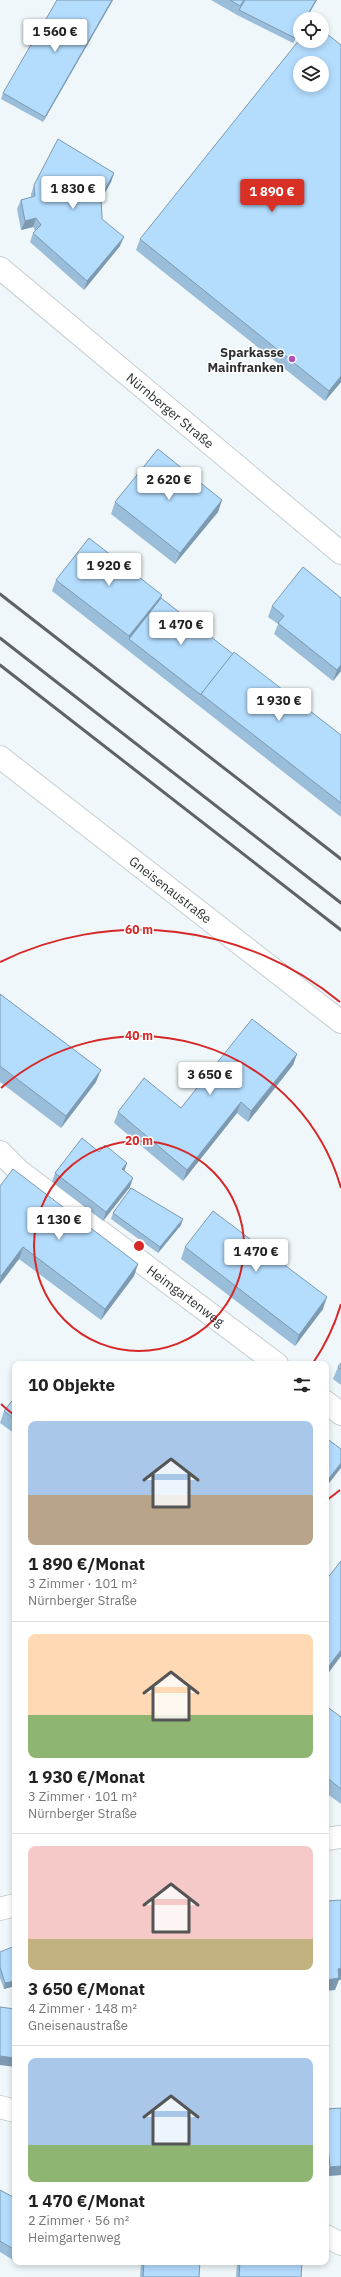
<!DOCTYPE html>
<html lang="de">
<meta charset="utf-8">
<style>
:root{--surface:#fff;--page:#f2f2f2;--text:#222;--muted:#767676;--line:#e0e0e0;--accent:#d93025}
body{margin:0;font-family:"IBM Plex Sans",sans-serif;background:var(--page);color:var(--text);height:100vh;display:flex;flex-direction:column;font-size:15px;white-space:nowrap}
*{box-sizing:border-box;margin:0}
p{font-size:13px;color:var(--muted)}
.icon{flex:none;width:22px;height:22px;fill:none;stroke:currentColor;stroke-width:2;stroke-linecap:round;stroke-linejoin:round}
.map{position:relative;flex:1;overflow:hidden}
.drawer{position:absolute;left:12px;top:1361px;width:317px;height:904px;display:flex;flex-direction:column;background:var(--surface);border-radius:8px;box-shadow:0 2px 6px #0003}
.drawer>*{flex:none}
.controls{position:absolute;left:293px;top:12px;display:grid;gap:8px}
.controls a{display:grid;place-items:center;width:36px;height:36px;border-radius:50%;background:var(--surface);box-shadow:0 2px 6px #0003;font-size:20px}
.price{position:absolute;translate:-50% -34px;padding:0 9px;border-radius:4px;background:#fff;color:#222;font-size:13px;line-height:26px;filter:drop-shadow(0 1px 2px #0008)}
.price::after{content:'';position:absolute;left:50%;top:24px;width:12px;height:9px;margin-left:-6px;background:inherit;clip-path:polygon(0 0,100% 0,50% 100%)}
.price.selected{background:var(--accent);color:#fff}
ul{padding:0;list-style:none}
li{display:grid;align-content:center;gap:8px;height:212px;padding:0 16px}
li+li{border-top:1px solid var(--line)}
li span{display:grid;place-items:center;height:124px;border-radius:8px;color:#555}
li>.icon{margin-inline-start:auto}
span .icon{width:72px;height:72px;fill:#fffc;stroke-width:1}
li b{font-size:17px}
h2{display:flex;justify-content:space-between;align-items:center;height:48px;padding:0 16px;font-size:17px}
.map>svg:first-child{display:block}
</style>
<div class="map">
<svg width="341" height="2277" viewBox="0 0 341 2277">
<rect width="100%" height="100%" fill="#eff7fa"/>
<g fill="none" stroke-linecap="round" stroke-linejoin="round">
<defs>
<g id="minor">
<path id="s1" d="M0 1152 18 1170 277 1364"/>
<polyline points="326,1402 341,1414"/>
<polyline points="326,1839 341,1837"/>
<polyline points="0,1909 15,1905"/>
<polyline points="0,2107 15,2111"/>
<polyline points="326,2236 341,2244"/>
</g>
<g id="tertiary">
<path id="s2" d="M0 268 341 553"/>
<path id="s3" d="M0 757 341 1022"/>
</g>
</defs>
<use href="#minor" stroke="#c6ced1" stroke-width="24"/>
<use href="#tertiary" stroke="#c6ced1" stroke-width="24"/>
<use href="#minor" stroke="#fff" stroke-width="22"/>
<use href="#tertiary" stroke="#fff" stroke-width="22"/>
<g stroke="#5f6365" stroke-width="3">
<polyline points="0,594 341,859"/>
<polyline points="0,638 341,903"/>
<polyline points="0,665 341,930"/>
</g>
</g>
<g fill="#9abdda">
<polygon points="113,0 43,122 1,99 3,93"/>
<polygon points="211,0 317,0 300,19 300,30 293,43 237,15"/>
<polygon points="114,173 111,182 101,199 102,219 120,246 84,290 30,242 33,233 35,230 33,227 21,230 17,209 21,200 31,197 31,194 34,185"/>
<polygon points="140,239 341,382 325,401 136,250"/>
<polygon points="222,500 218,512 175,564 111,514 115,502"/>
<polygon points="56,580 233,654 341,735 341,817 52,591"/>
<polygon points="341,598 341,671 333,681 274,634 278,624 268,617 272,606"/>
<polygon points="0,994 96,1082 61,1128 0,1082"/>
<polygon points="297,1054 293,1065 248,1122 237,1113 183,1181 114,1123 118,1112 181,1108"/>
<polygon points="99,1152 127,1163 124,1171 130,1187 103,1221 52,1182 55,1173"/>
<polygon points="0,1186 138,1264 134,1276 101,1320 19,1259 0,1284"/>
<polygon points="113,1213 181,1225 158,1253 111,1219"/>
<polygon points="185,1247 323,1309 295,1346 181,1259"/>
<polygon points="341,1363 341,1385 333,1379 338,1367"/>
<polygon points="15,1397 15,1434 0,1423 4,1411"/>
<polygon points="341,1561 341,1656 326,1676 326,1580"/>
<polygon points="326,1706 341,1717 341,1804 326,1793"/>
<polygon points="0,1952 15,1986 4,1989 0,1978"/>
<polygon points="341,2108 341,2175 327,2176 326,2164 326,2109"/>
<polygon points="0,2190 15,2198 15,2256 13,2260 0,2252"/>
<polygon points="141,2262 200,2262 199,2277 140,2277"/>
<polygon points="237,2262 302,2262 301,2277 236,2277"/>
</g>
<g fill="#7d9ab1">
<polygon points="112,0 113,0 43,122 45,117"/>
<polygon points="316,0 317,0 306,19 305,19"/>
<polygon points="300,28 300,30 293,43 295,38"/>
<polygon points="114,173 111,182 98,205 101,196"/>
<polygon points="36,218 33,227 21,230 25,221"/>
<polygon points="124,237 120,246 84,290 87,281"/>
<polygon points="341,376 341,382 325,401 329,391"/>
<polygon points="222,500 218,512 175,564 180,553"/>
<polygon points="162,595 158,607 129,639 129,636"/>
<polygon points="341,665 341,671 333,681 337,670"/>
<polygon points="297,1054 293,1065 248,1122 251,1111"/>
<polygon points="101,1070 96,1082 61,1128 66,1116"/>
<polygon points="241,1102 237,1113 183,1181 187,1170"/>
<polygon points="127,1163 124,1172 122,1169"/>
<polygon points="133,1178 130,1187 103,1221 106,1212"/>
<polygon points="183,1219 181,1225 158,1253 160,1247"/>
<polygon points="23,1247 19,1259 0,1284 0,1280 1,1276"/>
<polygon points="138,1264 134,1276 101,1320 105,1309"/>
<polygon points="327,1297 323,1309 295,1346 299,1335"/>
<polygon points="341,1463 341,1468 326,1487 326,1482"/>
<polygon points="341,1650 341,1656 326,1676 326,1673 329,1666"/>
<polygon points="341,1968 341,1980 339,1980 335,1990 326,1991 326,1980 338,1969"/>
<polygon points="15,1981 15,1986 4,1989 5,1983"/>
<polygon points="0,2056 15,2058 15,2067 0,2065"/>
<polygon points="341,2166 341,2175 327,2176 330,2167"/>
</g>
<g fill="#b3dcfd" stroke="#7d9ab1" fill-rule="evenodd">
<polygon points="57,0 112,0 45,117 3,93"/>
<polygon points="230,0 244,0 240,6"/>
<polygon points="245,0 316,0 305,19 300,19 300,28 295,38 239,10"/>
<path d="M322 30 341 45V376L329 391 140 239 300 39V41H322ZM300 63H322V85H300Z"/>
<polygon points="58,139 114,173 101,196 102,219 124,237 87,281 33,233 41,225 36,218 25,221 21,200 35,196 34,185"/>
<polygon points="158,449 222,500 180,553 115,502"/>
<polygon points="89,538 162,595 129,636 56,580"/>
<polygon points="303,567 341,598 341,665 337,670 278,623 284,616 272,606"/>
<polygon points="161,598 233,654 201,694 201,695 129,639"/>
<polygon points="234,652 341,735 341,803 201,694"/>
<polygon points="0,994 101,1070 66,1116 0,1066"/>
<polygon points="252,1019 297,1054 251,1111 241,1102 187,1170 118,1112 144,1078 181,1108"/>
<polygon points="82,1138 99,1152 105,1145 127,1163 122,1169 133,1178 106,1212 55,1173"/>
<polygon points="13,1169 138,1264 105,1309 23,1247 1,1276 0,1275 0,1186"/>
<polygon points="131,1188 183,1219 160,1247 113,1213"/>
<polygon points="213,1211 327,1297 299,1335 185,1247"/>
<polygon points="341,1363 341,1369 338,1367"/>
<polygon points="15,1397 15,1419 4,1411"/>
<polygon points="326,1438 341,1449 341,1463 326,1482"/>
<polygon points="341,1561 341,1650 329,1666 326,1663 326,1580"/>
<polygon points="326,1706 341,1717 341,1789 326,1777"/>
<polygon points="341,1900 341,1968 338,1969 339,1978 326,1980 326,1901"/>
<polygon points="15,1946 15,1981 5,1983 0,1967 0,1952"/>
<polygon points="0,2007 15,2009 15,2058 0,2056"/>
<polygon points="341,2108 341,2166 330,2167 326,2122 326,2109"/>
<polygon points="0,2190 15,2198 15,2250 0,2241"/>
<polygon points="144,2262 200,2262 199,2277 143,2277"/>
<polygon points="240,2262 302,2262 301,2277 239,2277"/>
</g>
<g fill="none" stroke="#d62828" stroke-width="2">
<circle cx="139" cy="1246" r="105"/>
<path d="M341 1304A210 210 0 0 1 313 1363M14 1415A210 210 0 0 1 1 1404M1 1088A210 210 0 0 1 341 1188"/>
<path d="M340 1490A316 316 0 0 1 327 1500M0 962A316 316 0 0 1 340 1002"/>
</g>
<circle fill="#af50b9" stroke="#fff" stroke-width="1.5" cx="292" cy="359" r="4"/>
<g text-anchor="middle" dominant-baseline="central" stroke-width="3" stroke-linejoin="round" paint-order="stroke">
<g font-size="13" font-weight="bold" fill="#2c2f30" stroke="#fff" text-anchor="end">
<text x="284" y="352">Sparkasse<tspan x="284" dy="15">Mainfranken</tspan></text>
</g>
<g font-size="13" fill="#2c2f30" stroke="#fff">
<text stroke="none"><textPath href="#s2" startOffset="222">Nürnberger Straße</textPath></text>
<text stroke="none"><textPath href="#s3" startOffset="216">Gneisenaustraße</textPath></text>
<text stroke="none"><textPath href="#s1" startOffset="235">Heimgartenweg</textPath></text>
</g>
</g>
<circle cx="139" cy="1246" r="6" fill="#d62828" stroke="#fff" stroke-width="2"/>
<g font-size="12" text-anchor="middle" font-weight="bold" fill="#d62828" stroke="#fff" stroke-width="3" stroke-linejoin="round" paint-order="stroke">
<text x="139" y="934">60 m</text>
<text x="139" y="1040">40 m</text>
<text x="139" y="1145">20 m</text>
</g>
</svg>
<div class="controls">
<a><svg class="icon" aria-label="locate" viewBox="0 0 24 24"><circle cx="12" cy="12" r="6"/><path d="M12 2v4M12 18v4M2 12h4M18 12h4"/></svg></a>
<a><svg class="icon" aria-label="layers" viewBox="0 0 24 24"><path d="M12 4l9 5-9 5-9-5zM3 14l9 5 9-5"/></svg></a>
</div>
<b class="price" style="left:55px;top:53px">1 560 €</b>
<b class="price" style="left:73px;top:210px">1 830 €</b>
<b class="price selected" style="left:272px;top:213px">1 890 €</b>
<b class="price" style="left:169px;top:501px">2 620 €</b>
<b class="price" style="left:109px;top:587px">1 920 €</b>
<b class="price" style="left:181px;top:646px">1 470 €</b>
<b class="price" style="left:279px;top:722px">1 930 €</b>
<b class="price" style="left:210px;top:1096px">3 650 €</b>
<b class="price" style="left:59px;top:1241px">1 130 €</b>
<b class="price" style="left:256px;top:1273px">1 470 €</b>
<section class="drawer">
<h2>10 Objekte<svg class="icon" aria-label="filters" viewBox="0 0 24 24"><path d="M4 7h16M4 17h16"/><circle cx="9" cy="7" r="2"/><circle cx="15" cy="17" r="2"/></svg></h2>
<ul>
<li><span style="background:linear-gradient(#a9c7e8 60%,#b9a48a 0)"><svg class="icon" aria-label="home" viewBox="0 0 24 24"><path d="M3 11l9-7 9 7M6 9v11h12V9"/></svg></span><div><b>1 890 €/Monat</b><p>3 Zimmer · 101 m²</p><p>Nürnberger Straße</p></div></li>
<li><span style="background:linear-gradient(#ffd9b3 65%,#8fb573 0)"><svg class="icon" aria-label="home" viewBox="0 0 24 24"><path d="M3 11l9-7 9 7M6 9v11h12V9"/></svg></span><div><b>1 930 €/Monat</b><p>3 Zimmer · 101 m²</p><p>Nürnberger Straße</p></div></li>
<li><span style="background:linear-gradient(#f6c9c9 75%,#c2b280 0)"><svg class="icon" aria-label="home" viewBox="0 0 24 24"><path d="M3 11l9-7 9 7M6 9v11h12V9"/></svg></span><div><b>3 650 €/Monat</b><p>4 Zimmer · 148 m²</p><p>Gneisenaustraße</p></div></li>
<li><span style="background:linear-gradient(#a9c7e8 70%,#8fb573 0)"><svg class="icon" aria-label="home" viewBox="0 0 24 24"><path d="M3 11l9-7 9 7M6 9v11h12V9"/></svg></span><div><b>1 470 €/Monat</b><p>2 Zimmer · 56 m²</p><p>Heimgartenweg</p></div></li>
</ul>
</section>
</div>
